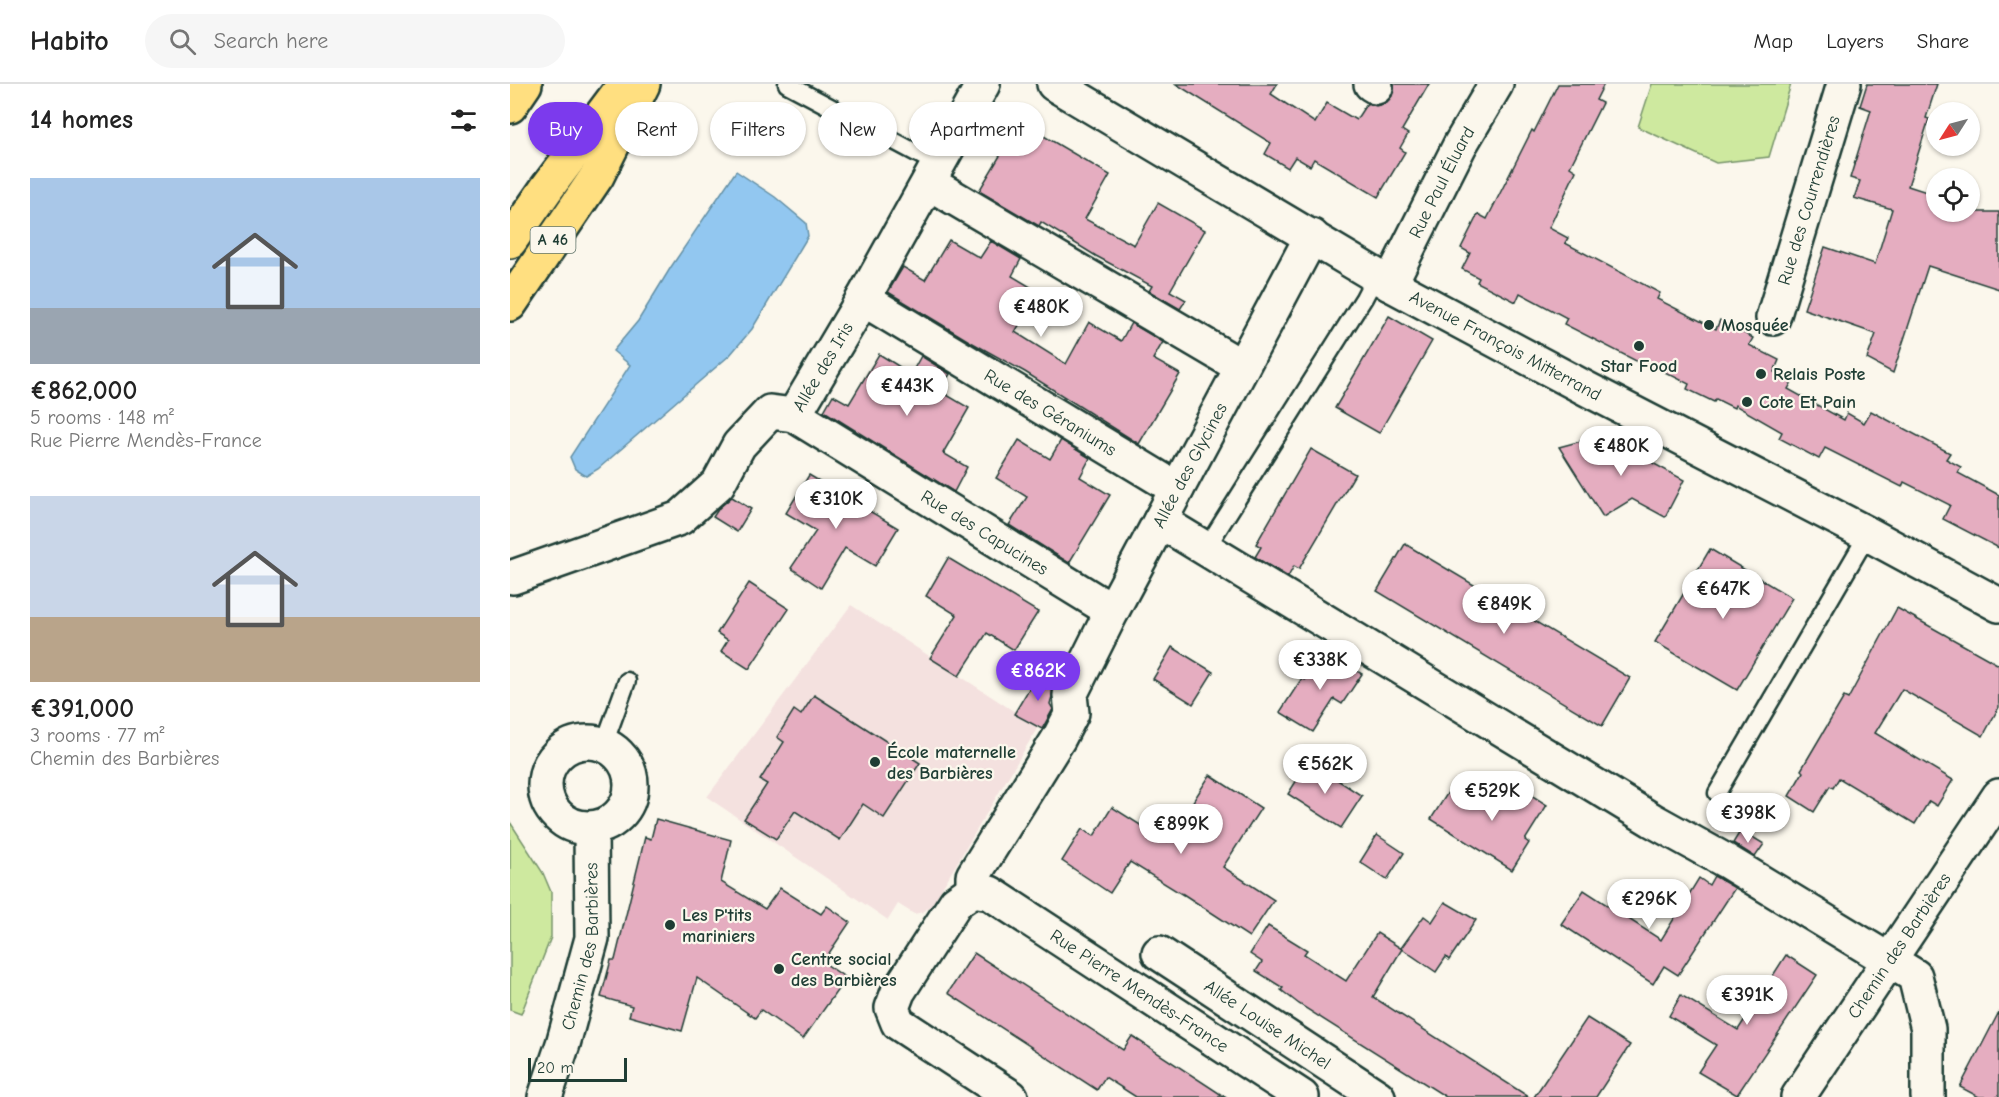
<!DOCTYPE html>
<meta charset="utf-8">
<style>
:root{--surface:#fff;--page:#f6f6f6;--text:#222;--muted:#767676;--line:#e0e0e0;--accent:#7c3aed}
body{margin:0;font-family:"Comic Neue",sans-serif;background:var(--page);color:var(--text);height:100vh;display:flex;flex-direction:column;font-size:22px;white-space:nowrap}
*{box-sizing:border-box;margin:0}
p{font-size:20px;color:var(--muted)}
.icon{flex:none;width:33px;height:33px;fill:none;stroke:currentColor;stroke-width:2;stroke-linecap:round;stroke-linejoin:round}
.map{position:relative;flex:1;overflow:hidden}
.panel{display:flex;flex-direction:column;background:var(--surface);width:510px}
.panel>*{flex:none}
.top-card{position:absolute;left:18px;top:18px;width:570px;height:54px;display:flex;gap:12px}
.needle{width:39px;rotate:234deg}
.buttons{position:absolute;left:1416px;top:18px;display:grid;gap:12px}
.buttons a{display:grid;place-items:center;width:54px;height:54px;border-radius:50%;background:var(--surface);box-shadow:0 2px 4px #0004;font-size:30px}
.scale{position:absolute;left:18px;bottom:15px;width:99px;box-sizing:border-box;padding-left:6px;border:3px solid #1f3d34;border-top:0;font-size:16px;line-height:21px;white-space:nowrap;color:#1f3d34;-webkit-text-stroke:4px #fbf7ec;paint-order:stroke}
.price{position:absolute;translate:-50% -51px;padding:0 14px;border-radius:21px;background:#fff;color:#222;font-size:20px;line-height:39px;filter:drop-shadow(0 2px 3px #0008)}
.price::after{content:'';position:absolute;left:50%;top:36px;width:18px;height:14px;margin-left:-9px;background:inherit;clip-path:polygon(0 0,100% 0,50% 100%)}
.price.active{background:var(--accent);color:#fff}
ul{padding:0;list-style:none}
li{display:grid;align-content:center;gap:12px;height:318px;padding:0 30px}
li span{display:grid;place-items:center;height:186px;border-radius:0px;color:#555}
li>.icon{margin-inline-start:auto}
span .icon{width:108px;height:108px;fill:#fffc;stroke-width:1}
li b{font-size:26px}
h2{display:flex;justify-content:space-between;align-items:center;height:72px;padding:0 30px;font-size:26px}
.pill{padding:0 21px;border-radius:27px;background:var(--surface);box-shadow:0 2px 4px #0004;font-size:21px;line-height:54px}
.pill.active{background:var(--accent);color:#fff}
header{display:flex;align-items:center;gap:36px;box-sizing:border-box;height:84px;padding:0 30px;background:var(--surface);border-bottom:2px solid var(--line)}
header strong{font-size:28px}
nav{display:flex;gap:33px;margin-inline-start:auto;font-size:21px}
.search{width:420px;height:54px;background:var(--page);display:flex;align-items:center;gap:15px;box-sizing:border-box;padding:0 21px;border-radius:33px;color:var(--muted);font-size:22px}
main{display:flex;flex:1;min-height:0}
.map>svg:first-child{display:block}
</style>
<header>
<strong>Habito</strong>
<div class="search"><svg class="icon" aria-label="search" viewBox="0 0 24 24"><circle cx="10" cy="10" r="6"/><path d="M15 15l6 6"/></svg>Search here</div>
<nav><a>Map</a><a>Layers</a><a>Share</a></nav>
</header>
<main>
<section class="panel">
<h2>14 homes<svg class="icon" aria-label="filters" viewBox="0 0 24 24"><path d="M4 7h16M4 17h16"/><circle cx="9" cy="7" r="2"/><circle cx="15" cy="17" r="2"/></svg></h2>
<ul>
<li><span style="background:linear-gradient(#a9c7e8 70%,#9aa5b1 0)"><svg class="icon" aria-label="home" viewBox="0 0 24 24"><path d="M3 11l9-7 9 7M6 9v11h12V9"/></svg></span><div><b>€862,000</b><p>5 rooms · 148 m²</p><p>Rue Pierre Mendès-France</p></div></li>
<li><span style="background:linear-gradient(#c9d6e8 65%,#b9a48a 0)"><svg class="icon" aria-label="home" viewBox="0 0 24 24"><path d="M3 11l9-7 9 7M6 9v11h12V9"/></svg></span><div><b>€391,000</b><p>3 rooms · 77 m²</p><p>Chemin des Barbières</p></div></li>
</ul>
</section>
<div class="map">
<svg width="1489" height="1013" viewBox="0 0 1489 1013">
<rect width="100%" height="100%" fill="#fbf7ec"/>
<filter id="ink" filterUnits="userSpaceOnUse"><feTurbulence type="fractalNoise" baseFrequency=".0167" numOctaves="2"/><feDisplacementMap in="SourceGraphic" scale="12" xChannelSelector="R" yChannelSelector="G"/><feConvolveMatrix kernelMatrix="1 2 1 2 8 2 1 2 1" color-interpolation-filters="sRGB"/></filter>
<g filter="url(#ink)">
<polygon fill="#f4e1df" points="341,521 528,643 422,821 413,828 404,830 388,820 378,836 197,713"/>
<g fill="#cee99f" stroke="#76936a" stroke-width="1.5">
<polygon points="1142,0 1281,0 1259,73 1206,79 1128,43"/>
<polygon points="0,738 33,789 41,808 41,853 11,930 0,926"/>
</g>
<polygon fill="#92c7f0" stroke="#6490a5" stroke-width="1.5" points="226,87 265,113 296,139 298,152 242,245 220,271 88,385 76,392 65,385 60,373 120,281 103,267 128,237 161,183"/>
<g fill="#e5adc0" stroke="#1f3d34" stroke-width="1.5">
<polygon points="666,0 767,0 761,10 805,39 817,19 846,36 857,19 866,22 876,19 882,12 884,0 919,0 892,46 898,50 890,64 895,68 868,113 804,75 800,82 785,73 778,84 755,70 761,59"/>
<polygon points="1048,0 1094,0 1086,16 1092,19 1060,83 1066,87 1039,144 1058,154 1055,159 1150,209 1147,215 1206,245 1210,236 1243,254 1239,261 1269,276 1264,288 1282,298 1278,305 1334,336 1337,329 1354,339 1361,327 1440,369 1436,375 1451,383 1448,389 1489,411 1489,464 1433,435 1440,421 1394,398 1392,403 1315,364 1309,375 1269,354 1272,348 1225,321 1224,324 1206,315 1204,318 1177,305 1179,300 1131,276 1130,279 1054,240 1057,234 1010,209 1006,218 967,198 969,194 952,185 960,169 951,164 968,130 977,135 1022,46 1024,48"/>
<polygon points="1357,0 1427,0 1416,34 1419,35 1398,102 1426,111 1426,128 1489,128 1489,205 1418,182 1383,289 1357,275 1366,250 1294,225 1315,163 1365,180 1382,125 1344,114 1350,97 1340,94 1361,26 1350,22"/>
<polygon points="510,38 600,91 575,135 624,161 648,119 695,146 660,207 676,216 670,225 639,207 642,202 586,172 531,138 529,142 469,107"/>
<polygon points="439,156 470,174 481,157 511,175 502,192 529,208 505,248 556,280 579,238 611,257 621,239 653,258 643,275 670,290 629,360 515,288 459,257 378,208 393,183 415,196"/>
<polygon points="879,232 922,257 869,349 825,324"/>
<polygon points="369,270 401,290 411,272 440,290 430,307 459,324 433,369 457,383 444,408 314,327 323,311 339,320"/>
<polygon points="509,356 540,375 551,356 580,374 570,393 600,411 559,479 499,441 517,413 486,394"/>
<polygon points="1075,356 1104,358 1174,396 1155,433 1122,415 1093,433 1049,363"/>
<polygon points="801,365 845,390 789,485 784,482 778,493 745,473 751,463 746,460"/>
<polygon points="299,391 388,444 365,482 335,464 311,504 281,484 306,447 276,429"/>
<polygon points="222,413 241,425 227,448 203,433 209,424"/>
<polygon points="895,460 1120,594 1092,642 867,507"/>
<polygon points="1200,465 1282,514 1227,606 1145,558"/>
<polygon points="438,474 528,528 504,566 477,549 449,592 420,574 447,531 416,512"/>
<polygon points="239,499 279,525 239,585 211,567 218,556 207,549"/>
<polygon points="1387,524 1489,581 1489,623 1473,652 1392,605 1365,649 1443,696 1427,722 1419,717 1405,740 1329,694 1323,704 1320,702 1304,728 1279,712 1293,688 1291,686 1334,613 1338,615"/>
<polygon points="662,563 703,588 683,620 643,595"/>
<polygon points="813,566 852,590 832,620 824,615 803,648 770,628 792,594 795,596"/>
<polygon points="529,588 546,598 540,620 543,625 532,645 504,630"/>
<polygon points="304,611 410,679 374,734 353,720 330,756 285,727 266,755 234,735 257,700 250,696 274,658 267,653 284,626 291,631"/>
<polygon points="799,677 852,712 831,744 778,710"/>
<polygon points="700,691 751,724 713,783 764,816 739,853 673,810 673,811 620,778 600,809 552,777 572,745 584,752 602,723 657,758"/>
<polygon points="999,697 1037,721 1015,756 1019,759 1002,786 921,735 942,702 981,726"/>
<polygon points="146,735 221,756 211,798 255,825 270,804 311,830 317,822 340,838 313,878 336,894 293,955 251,926 245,934 187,894 172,947 119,932 122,922 91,913 101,876 105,876 135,753 141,755"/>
<polygon points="1231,746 1254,760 1245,773 1223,759"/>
<polygon points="867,751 894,769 877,796 850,778"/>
<polygon points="1204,792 1225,804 1168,891 1154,882 1143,900 1051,840 1074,806 1151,856 1189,794 1199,801"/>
<polygon points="935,818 966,836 939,876 936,873 926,888 891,864 914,832 922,838"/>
<polygon points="758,842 797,866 794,870 836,897 867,849 892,865 863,913 1019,1013 936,1013 789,920 771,906 773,904 746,887 752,878 740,870"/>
<polygon points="464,869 613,966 622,952 715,1013 626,1013 595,993 587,1006 438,909"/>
<polygon points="1276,871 1307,891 1227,1011 1188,988 1206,961 1159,932 1171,911 1228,946"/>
<polygon points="1489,928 1489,1013 1469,1013 1450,1003"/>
<polygon points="1077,934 1120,961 1086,1013 1024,1013"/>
</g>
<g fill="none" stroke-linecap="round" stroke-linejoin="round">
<defs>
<g id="lane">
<polyline points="277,0 429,81"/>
<polyline points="695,466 854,214 866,191"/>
<polyline points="94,660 117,597"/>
<polyline points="1207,709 1358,450"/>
</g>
<g id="street">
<polyline points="861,0 866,3"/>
<polyline points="419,99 732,283"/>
<path id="s1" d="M880 200 950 61 986 0"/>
<path id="s2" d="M353 215 667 405"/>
<path id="s3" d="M1263 234 1334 0"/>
<path id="s4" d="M284 331 602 527"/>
<polyline points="650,437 1142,736 1216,777 1405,892 1418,945 1418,1013"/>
<path id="s5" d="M3 493 170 434 208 400 229 361 260 328 284 331 353 215 473 0"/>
<circle cx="78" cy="701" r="43"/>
<path id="s6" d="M463 806V792L549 654 562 629 560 611 602 527 802 152"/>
<path id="s7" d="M649 869 868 1013"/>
<path id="s8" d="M35 1013 53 960 82 854 81 745"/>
<path id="s9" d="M501 1013 388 939 382 924 388 908 446 818 463 806 480 809 792 1013"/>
<path id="s10" d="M1288 1013 1489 712"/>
</g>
<g id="secondary">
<path id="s11" d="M544 0 880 200 1077 305 1358 450 1489 521"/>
</g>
<g id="highway">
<polyline points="0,22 15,0"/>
<polyline points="0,157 37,104 115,0"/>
<polyline points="0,220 87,92 133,0"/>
</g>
</defs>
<use href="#lane" stroke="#1f3d34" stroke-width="21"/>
<use href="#street" stroke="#1f3d34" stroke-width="38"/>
<use href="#secondary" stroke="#1f3d34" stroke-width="38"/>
<use href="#highway" stroke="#1f3d34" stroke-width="38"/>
<use href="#lane" stroke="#fbf7ec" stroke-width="16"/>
<use href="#street" stroke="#fbf7ec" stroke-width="33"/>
<use href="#secondary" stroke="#fbf7ec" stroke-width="33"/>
<use href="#highway" stroke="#ffdf80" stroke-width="33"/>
</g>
</g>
<g fill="#1f3d34" stroke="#fbf7ec" stroke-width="2">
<circle cx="1199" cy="241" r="6"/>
<circle cx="1129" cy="262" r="6"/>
<circle cx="1251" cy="290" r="6"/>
<circle cx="1237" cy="318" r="6"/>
<circle cx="365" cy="678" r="6"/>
<circle cx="160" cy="841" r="6"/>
<circle cx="269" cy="885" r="6"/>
</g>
<g text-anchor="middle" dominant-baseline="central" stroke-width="4.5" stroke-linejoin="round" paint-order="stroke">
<rect fill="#fbf7ec" stroke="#61756b" stroke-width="1.5" x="20.5" y="143" width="45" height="26" rx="4.5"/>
<g font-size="16" font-weight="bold" fill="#1f3d34">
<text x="43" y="156">A 46</text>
</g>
<g font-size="18" fill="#1f3d34" stroke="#fbf7ec">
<text stroke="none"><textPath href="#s1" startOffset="114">Rue Paul Éluard</textPath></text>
<text stroke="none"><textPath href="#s3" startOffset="123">Rue des Courrendières</textPath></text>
<text stroke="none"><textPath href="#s11" startOffset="522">Avenue François Mitterrand</textPath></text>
<text stroke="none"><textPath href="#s5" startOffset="398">Allée des Iris</textPath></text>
<text stroke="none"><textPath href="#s2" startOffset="219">Rue des Géraniums</textPath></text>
<text stroke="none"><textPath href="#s6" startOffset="482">Allée des Glycines</textPath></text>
<text stroke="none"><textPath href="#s4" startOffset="224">Rue des Capucines</textPath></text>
<text stroke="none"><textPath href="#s8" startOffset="156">Chemin des Barbières</textPath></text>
<text stroke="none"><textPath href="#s10" startOffset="182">Chemin des Barbières</textPath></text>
<text stroke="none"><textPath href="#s9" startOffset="492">Rue Pierre Mendès-France</textPath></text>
<text stroke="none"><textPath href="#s7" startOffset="130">Allée Louise Michel</textPath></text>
</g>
<g font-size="18" font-weight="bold" fill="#1f3d34" stroke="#fbf7ec" text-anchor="start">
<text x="1211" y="241">Mosquée</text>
<text x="1129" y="282" text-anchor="middle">Star Food</text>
<text x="1263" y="290">Relais Poste</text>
<text x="1249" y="318">Cote Et Pain</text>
<text x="377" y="668">École maternelle<tspan x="377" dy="21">des Barbières</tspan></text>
<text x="172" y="831">Les P'tits<tspan x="172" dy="21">mariniers</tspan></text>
<text x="281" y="875">Centre social<tspan x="281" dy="21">des Barbières</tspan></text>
</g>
</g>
</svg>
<div class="buttons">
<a><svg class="needle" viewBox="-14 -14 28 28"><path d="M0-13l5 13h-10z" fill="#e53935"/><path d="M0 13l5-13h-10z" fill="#767676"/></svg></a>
<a><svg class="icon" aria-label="locate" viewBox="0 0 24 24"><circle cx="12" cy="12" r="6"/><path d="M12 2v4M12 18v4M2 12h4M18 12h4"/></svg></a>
</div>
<div class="scale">20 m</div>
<b class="price" style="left:531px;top:254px">€480K</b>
<b class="price" style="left:397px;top:333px">€443K</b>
<b class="price" style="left:1111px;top:393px">€480K</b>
<b class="price" style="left:326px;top:446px">€310K</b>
<b class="price" style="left:1213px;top:536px">€647K</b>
<b class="price" style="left:994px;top:551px">€849K</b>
<b class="price" style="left:810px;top:607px">€338K</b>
<b class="price active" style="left:528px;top:618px">€862K</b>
<b class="price" style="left:815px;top:711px">€562K</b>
<b class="price" style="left:982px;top:738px">€529K</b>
<b class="price" style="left:1238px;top:760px">€398K</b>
<b class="price" style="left:671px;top:771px">€899K</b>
<b class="price" style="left:1139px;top:846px">€296K</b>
<b class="price" style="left:1237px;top:942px">€391K</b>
<div class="top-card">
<a class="pill active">Buy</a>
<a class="pill">Rent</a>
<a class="pill">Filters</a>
<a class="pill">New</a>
<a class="pill">Apartment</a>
</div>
</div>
</main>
